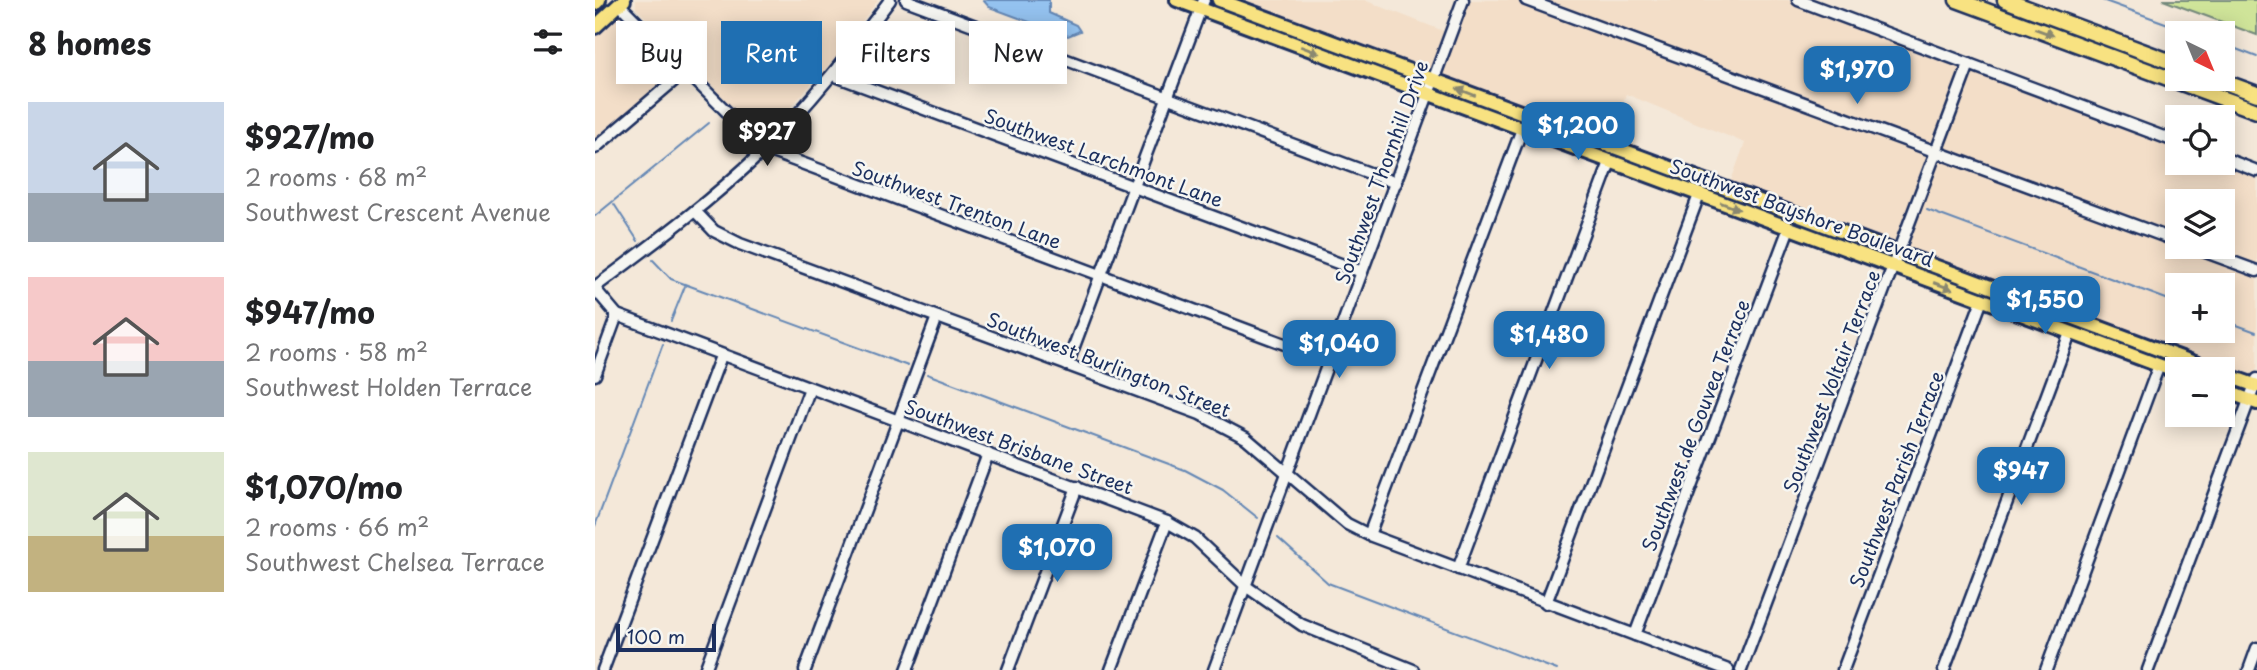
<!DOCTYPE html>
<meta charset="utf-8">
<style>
:root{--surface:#fff;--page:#f2f2f2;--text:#202124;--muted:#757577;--accent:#1f6fb2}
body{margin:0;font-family:"Playpen Sans",sans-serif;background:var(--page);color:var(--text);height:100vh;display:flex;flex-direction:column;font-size:26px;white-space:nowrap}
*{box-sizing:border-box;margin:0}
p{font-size:23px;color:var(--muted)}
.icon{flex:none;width:38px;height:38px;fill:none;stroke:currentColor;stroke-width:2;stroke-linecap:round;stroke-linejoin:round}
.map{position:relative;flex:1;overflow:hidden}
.details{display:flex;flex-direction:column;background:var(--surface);width:595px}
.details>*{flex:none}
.guide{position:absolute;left:21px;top:21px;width:665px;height:63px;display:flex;gap:14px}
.needle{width:46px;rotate:137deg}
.buttons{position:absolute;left:1570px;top:21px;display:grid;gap:14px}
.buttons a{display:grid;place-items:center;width:70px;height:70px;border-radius:0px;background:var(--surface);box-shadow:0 4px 18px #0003;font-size:35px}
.scale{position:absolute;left:21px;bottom:18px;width:100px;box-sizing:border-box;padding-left:7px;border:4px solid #1b2f5e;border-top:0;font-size:19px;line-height:24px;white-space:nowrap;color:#1b2f5e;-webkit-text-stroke:5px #f6f6f2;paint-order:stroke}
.price{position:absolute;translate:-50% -60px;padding:0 16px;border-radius:14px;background:var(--accent);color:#fff;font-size:23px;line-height:46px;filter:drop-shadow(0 2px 4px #0008)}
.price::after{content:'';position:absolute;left:50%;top:42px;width:21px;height:16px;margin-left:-10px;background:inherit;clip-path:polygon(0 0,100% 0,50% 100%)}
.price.selected{background:#222;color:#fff}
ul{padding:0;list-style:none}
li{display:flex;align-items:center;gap:21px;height:175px;padding:0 28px}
li span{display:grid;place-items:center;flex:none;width:196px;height:140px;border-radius:0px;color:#555}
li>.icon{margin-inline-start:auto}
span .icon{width:84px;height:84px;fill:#fffc;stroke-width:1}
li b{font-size:30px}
h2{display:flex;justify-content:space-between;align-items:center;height:84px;padding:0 28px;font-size:30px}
.pill{padding:0 24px;border-radius:0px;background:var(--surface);box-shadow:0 4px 18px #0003;font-size:24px;line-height:63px}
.pill.selected{background:var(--accent);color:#fff}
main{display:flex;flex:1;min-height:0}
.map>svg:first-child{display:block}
</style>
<main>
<section class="details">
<h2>8 homes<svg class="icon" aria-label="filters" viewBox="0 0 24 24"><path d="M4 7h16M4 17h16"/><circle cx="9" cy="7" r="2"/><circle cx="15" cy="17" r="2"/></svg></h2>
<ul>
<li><span style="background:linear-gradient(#c9d6e8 65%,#9aa5b1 0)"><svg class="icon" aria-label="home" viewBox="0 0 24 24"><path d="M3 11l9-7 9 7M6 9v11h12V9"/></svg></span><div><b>$927/mo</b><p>2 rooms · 68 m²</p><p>Southwest Crescent Avenue</p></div></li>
<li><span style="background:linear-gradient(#f6c9c9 60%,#9aa5b1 0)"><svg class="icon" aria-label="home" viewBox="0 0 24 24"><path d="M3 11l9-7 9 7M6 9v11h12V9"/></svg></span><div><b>$947/mo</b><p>2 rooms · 58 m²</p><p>Southwest Holden Terrace</p></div></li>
<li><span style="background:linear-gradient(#dfe7d0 60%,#c2b280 0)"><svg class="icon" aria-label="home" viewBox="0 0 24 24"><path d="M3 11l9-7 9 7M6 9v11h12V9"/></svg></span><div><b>$1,070/mo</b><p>2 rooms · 66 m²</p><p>Southwest Chelsea Terrace</p></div></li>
</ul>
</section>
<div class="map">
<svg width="1662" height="670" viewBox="0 0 1662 670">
<rect width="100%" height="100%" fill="#f4e8d9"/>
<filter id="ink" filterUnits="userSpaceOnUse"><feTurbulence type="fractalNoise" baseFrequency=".0143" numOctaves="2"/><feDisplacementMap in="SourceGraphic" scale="14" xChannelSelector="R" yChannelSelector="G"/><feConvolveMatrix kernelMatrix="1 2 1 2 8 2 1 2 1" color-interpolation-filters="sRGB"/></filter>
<g filter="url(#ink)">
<g fill="#f3dec8" fill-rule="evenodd">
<polygon points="41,0 283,0 240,58 184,120 171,133 164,134 41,8"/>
<polygon points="613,0 834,82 832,88 610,6"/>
<polygon points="634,0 769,0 851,32 837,75"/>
<polygon points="872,0 921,0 1336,153 1300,248 1134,186 1150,143 1031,94 1013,141 844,78"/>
<polygon points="941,0 1196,0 1369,66 1338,147"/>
<polygon points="28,13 84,71 0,143 0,38"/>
<polygon points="1376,69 1582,148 1582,163 1622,163 1662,178 1662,267 1608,247 1628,247 1628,201 1582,201 1582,237 1345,149"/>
<path d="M1343 156 1662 274V368L1657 381 1307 251ZM1582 285H1628V331H1582Z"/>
<polygon points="1131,193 1298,255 1295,261 1128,200"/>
</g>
<polygon fill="#cfe499" stroke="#758a7c" stroke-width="2" points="1568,0 1662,0 1662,35"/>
<polygon fill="#94c2ef" stroke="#6487b5" stroke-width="2" points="388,0 454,0 454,13 481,25 485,31 473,36 394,7"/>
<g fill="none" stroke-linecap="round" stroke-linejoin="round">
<g stroke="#6487b5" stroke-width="2">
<polyline points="1507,0 1598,33"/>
<polyline points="1628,44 1662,57"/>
<polyline points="19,204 43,241"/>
<polyline points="1332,210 1582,303"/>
<polyline points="0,216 114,123"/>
<polyline points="58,260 76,279 313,366"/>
<polyline points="1628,320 1661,332"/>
<polyline points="76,321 90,286"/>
<polyline points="332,374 590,470 628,490 663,518"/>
<polyline points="0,526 68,344"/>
<polyline points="683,538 733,583 962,670"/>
</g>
<defs>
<g id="minor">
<polyline points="311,0 801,183"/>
<polyline points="931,0 1582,241"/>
<polyline points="1203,0 1582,142"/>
<polyline points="24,4 169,149 735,361"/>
<polyline points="238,75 767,272"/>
<polyline points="0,148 89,72"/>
<polyline points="1628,158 1662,171"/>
<polyline points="100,211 119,231 145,244 605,414 651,438 752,524 774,535 1133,670"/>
<polyline points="1597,247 1662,271"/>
<path d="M0 287C58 244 115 202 167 152 214 105 255 53 295 0"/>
<polyline points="0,289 22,315 572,522 600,538 652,587 707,625 818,670"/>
<polyline points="472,365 609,0"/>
<polyline points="0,375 22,315"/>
<polyline points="774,535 927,129"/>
<polyline points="863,569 1015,162"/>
<polyline points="951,603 1104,195"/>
<polyline points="1040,635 1194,228"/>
<polyline points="8,670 126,356"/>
<polyline points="110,670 215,388"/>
<polyline points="210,670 342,317"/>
<polyline points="312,670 393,454"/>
<polyline points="413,670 482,487"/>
<polyline points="516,670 572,522"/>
<polyline points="619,670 868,0"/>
<polyline points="1146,670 1374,64"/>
<polyline points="1248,670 1387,300"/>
<polyline points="1349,670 1475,333"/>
<polyline points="1451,670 1564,365"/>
<polyline points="1553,670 1662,379"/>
<polyline points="1654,670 1662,648"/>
</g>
<g id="major">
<polyline points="582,0 1582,372"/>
<polyline points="624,0 1616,369"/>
<polyline points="0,4 4,0"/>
<polyline points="0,27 29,0"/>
<polyline points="1628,374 1662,386"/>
<polyline points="1628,390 1662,403"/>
</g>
<g id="highway">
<polyline points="1362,0 1662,111"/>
<polyline points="1410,0 1582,64"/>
<polyline points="1621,79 1662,94"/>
</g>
</defs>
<use href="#minor" stroke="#1b2f5e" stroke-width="15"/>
<use href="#major" stroke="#1b2f5e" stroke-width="18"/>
<use href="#highway" stroke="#1b2f5e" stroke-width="19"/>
<use href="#minor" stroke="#f6f6f2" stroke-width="10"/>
<use href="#major" stroke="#f8e281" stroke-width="12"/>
<use href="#highway" stroke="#f8e281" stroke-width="14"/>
</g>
<defs><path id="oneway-solid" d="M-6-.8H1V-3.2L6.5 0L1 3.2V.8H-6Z" transform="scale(1.75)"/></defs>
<g fill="#8a8870">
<use href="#oneway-solid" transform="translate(1449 32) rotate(20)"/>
<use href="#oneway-solid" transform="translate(715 50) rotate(21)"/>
<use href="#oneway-solid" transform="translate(871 92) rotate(-159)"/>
<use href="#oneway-solid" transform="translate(1135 206) rotate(20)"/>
<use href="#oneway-solid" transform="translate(1348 286) rotate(20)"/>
</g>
</g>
<g text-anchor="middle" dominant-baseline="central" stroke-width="5" stroke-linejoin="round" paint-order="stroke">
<g font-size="19" fill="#1b2f5e" stroke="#f6f6f2">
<text transform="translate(509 157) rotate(20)">Southwest Larchmont Lane</text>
<text transform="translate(786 172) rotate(-70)">Southwest Thornhill Drive</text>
<text transform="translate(362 204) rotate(20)">Southwest Trenton Lane</text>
<text transform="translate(1207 212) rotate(20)">Southwest Bayshore Boulevard</text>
<text transform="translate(514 364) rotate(21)">Southwest Burlington Street</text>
<text transform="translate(1236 381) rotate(-69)">Southwest Voltair Terrace</text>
<text transform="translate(1100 425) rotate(-69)">Southwest de Gouvea Terrace</text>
<text transform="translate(424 446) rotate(20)">Southwest Brisbane Street</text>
<text transform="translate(1301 479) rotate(-69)">Southwest Parish Terrace</text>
</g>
</g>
</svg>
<div class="buttons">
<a><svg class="needle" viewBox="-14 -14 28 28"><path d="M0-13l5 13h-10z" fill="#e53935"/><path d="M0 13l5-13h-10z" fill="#757577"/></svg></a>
<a><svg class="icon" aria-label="locate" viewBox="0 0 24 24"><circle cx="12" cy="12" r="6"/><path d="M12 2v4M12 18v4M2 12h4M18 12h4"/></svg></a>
<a><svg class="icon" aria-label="layers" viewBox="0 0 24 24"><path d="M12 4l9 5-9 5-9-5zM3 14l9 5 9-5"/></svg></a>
<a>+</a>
<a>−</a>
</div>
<div class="scale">100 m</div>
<b class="price" style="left:1262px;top:106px">$1,970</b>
<b class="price" style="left:983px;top:162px">$1,200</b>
<b class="price selected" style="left:172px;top:168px">$927</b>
<b class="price" style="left:1450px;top:336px">$1,550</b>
<b class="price" style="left:954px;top:371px">$1,480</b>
<b class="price" style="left:744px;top:380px">$1,040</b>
<b class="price" style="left:1426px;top:507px">$947</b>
<b class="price" style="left:462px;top:584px">$1,070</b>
<div class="guide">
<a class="pill">Buy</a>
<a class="pill selected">Rent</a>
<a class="pill">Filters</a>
<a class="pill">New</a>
</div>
</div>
</main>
